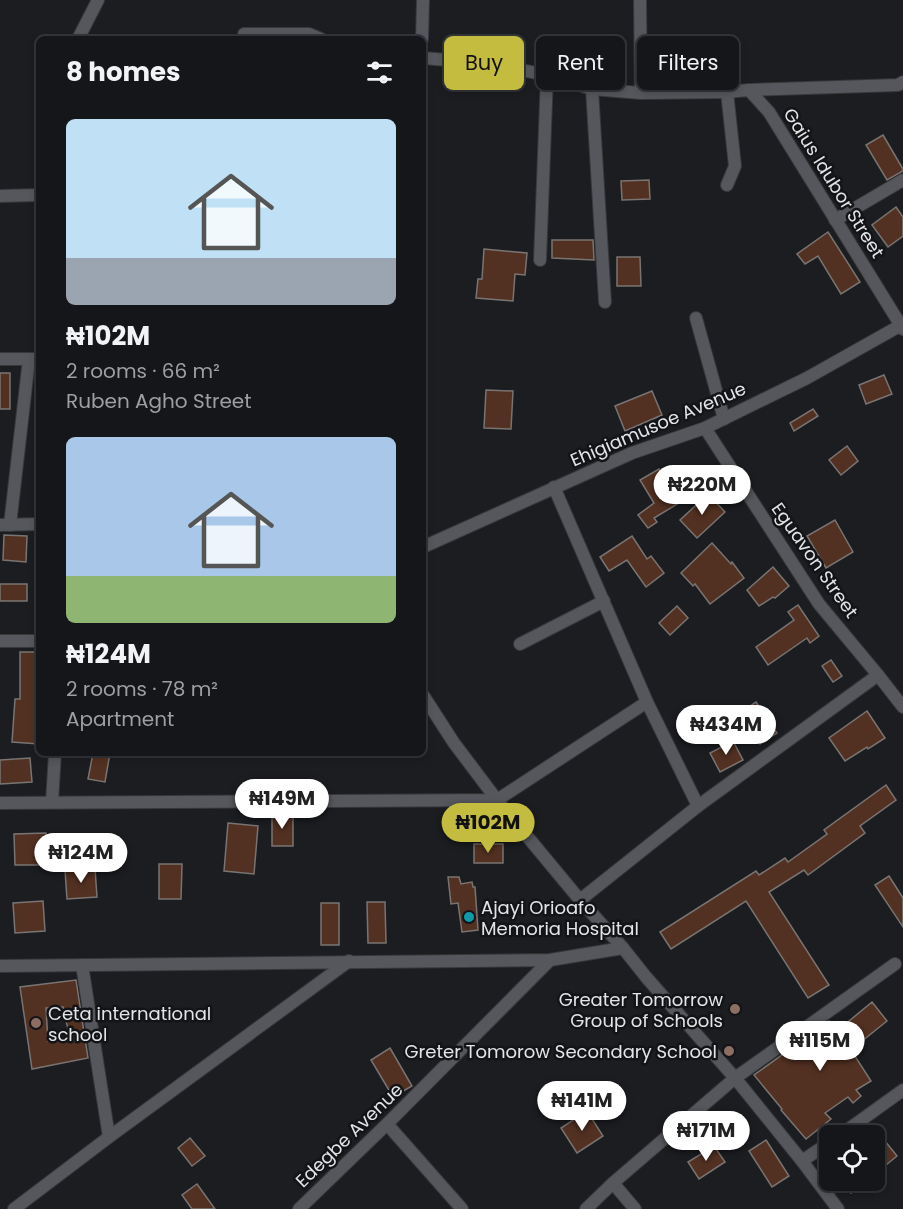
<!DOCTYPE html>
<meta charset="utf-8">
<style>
:root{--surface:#151619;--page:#222326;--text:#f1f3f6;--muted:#9d9fa2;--line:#343538;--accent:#c4bc3e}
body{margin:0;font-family:Poppins,sans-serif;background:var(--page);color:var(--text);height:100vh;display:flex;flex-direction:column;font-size:22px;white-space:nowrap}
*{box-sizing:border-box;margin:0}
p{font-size:20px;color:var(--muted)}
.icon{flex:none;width:33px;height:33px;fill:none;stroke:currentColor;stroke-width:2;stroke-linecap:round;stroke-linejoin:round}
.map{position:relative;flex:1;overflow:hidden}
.sheet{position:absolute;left:36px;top:36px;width:390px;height:720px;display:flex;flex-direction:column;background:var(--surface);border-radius:9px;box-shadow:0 3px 9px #0003,0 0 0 2px var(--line)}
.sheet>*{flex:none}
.banner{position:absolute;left:444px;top:36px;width:369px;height:54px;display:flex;gap:12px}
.tools{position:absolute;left:819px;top:1125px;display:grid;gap:12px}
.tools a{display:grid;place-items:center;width:66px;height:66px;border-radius:9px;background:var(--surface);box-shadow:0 3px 9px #0003,0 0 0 2px var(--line);font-size:30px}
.price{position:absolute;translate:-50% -51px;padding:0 14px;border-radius:21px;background:#fff;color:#222;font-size:20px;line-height:39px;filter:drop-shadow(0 2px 3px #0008)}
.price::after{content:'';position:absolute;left:50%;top:36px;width:18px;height:14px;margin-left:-9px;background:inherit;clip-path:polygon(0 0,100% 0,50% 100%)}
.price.on{background:var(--accent);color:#111}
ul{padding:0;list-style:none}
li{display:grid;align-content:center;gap:12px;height:318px;padding:0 30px}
li span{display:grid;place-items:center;height:186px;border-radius:9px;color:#555}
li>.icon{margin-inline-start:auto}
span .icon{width:108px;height:108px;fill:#fffc;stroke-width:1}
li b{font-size:26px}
h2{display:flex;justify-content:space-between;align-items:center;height:72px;padding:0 30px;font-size:26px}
.pill{padding:0 21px;border-radius:9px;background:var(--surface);box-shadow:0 3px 9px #0003,0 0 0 2px var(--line);font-size:21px;line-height:54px}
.pill.on{background:var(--accent);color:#111}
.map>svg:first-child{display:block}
</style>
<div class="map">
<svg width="903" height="1209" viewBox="0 0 903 1209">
<rect width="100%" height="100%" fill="#1c1d21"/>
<g fill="#533122" stroke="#797472" stroke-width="1.5" fill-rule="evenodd">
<polygon points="883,135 903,169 903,171 887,180 866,145"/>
<polygon points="649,180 650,199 622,200 621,181"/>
<polygon points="896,207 903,217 903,236 888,247 872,225"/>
<polygon points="828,232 860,282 841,294 818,256 805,264 797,254"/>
<polygon points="552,240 593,240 594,260 552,258"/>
<polygon points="484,249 527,253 525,275 515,274 513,301 476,298 478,279 482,279"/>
<polygon points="617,257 640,257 641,286 617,286"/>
<rect x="0" y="373" width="10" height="36"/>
<polygon points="884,375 892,394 866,404 859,385"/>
<polygon points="486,390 513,391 511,429 484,428"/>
<polygon points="652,391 662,415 625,431 615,406"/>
<polygon points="813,409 818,416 794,431 790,423"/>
<polygon points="847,446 858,461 841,475 829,460"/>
<polygon points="659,469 679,503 654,518 657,522 648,528 638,515 654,503 640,480"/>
<polygon points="708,494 725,512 697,538 680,520"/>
<polygon points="835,520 853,552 826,568 807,536"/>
<polygon points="4,535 27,536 26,562 3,560"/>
<polygon points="632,536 647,559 651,556 664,573 646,587 627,560 609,571 600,557"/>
<polygon points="712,543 731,564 732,562 744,578 710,604 695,584 693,586 681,573"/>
<polygon points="773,567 789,586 775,598 773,597 759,606 747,590"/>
<rect x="0" y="584" width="27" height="17"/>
<polygon points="798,605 819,636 810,643 807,638 768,665 756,647 794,620 788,612"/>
<polygon points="677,606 688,618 670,635 659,623"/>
<polygon points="20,652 39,652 39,744 12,742 15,699 20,699"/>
<polygon points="831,660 842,676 833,682 822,666"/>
<polygon points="756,702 777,733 760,744 740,713"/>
<polygon points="867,711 885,738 868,749 867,747 845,761 829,738"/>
<polygon points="733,741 743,760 720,772 710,753"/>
<polygon points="93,753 110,753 105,782 88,779"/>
<polygon points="30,758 32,782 0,784 0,760"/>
<polygon points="886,785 896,800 860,826 865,833 808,875 804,870 769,892 829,985 808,998 746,901 671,949 660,932 756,871 759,875 785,858 788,862 827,834 824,830"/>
<rect x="272" y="814" width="21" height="32"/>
<polygon points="228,823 258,826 254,874 224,871"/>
<polygon points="46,833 46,865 15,865 14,834"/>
<rect x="474" y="844" width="29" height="19"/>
<polygon points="159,864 182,864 181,899 159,899"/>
<polygon points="95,868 97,897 67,899 65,870"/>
<polygon points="889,876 903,898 903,927 875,885"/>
<polygon points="448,877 459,877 461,884 472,882 473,887 475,887 478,930 462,932 458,903 451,904"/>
<polygon points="43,901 45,931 15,933 13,903"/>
<polygon points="367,902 385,902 386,943 368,943"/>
<rect x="321" y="903" width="18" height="42"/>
<path d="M76 980 88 1058 32 1069 20 987ZM63 1007 70 1038 48 1041 46 1008Z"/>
<polygon points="872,1002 887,1021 851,1050 871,1081 856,1090 861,1096 853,1103 848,1097 825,1113 831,1119 806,1139 781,1110 782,1109 754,1075 829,1021 837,1031"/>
<polygon points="390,1048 412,1086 393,1097 371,1060"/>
<polygon points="587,1111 603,1136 577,1153 561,1128"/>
<polygon points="881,1136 897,1156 886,1165 874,1151 874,1142"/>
<polygon points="190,1138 205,1156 192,1166 178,1148"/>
<polygon points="766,1140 789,1176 772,1187 749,1151"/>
<polygon points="714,1146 725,1162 699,1179 688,1162"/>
<polygon points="842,1180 869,1180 851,1193"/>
<polygon points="197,1184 215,1209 192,1209 182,1195"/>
</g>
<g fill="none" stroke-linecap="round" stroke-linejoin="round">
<defs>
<g id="minor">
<polyline points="640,0 641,93"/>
<polyline points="244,34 309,34 321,39"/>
<polyline points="78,39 98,0"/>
<polyline points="422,39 423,0"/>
<polyline points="423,58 485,63 547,75 592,89 641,93 727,92 749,90 898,85 903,82"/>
<polyline points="592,89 605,302"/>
<polyline points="749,90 769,112 903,329"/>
<polyline points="727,185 735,166 727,92"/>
<polyline points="0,196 39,195"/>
<polyline points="835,220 903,180"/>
<polyline points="540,260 547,75"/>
<polyline points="696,318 724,419"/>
<polyline points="0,359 39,359"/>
<polyline points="705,428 819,604 878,675 903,707"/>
<polyline points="554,487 647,702 698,806"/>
<polyline points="0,525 39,524"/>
<polyline points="10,525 29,359"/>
<polyline points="423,547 632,453 705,428 807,378 903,324"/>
<polyline points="0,641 39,641"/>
<polyline points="520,644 604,601"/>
<polyline points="423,695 454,743 497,800 580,900 623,948 646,977 735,1078 802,1161 838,1209"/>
<polyline points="52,802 55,753"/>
<polyline points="0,803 497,800 647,702"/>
<polyline points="580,900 698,806 878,675"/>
<polyline points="82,965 109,1137"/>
<polyline points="0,966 550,960 623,948"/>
<polyline points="387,1124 462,1209"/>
<polyline points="839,1136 903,1090"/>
<polyline points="802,1161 830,1142"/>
<polyline points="613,1183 635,1209"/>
<polyline points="14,1209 109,1137 349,961"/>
<polyline points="299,1209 387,1124 550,960"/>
<polyline points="586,1209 613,1183 735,1078 895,964"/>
</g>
</defs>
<use href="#minor" stroke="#37383a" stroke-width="14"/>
<use href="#minor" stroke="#56575c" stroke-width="12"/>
</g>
<circle fill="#0f9aa8" stroke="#131417" stroke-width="2" cx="469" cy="917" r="6"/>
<g fill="#8d6e63" stroke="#131417" stroke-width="2">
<circle cx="735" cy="1009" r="6"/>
<circle cx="36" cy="1023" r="6"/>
<circle cx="729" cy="1051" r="6"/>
</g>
<g text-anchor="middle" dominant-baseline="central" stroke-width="5" stroke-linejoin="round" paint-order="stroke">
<g font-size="18" fill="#e3e4e6" stroke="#131417">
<text transform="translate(834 183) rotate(58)">Gaius Idubor Street</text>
<text transform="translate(658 424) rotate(-23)">Ehigiamusoe Avenue</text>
<text transform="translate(815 560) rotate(55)">Eguavon Street</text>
<text transform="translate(349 1135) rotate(-44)">Edegbe Avenue</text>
</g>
<g font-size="18" fill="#e3e4e6" stroke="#131417" text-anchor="start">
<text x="481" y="907">Ajayi Orioafo<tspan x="481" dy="21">Memoria Hospital</tspan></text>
<text x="723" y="999" text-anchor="end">Greater Tomorrow<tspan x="723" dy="21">Group of Schools</tspan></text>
<text x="48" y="1013">Ceta international<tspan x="48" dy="21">school</tspan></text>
<text x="717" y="1051" text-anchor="end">Greter Tomorow Secondary School</text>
</g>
</g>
</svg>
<div class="tools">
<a><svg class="icon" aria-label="locate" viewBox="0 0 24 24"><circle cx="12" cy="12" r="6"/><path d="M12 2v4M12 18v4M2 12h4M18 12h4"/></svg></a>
</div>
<b class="price" style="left:702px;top:516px">₦220M</b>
<b class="price" style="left:726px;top:756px">₦434M</b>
<b class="price" style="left:282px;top:830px">₦149M</b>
<b class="price on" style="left:488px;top:854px">₦102M</b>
<b class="price" style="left:81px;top:884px">₦124M</b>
<b class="price" style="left:820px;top:1072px">₦115M</b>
<b class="price" style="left:582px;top:1132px">₦141M</b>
<b class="price" style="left:706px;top:1162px">₦171M</b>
<div class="banner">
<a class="pill on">Buy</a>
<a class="pill">Rent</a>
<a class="pill">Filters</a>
</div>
<section class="sheet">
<h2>8 homes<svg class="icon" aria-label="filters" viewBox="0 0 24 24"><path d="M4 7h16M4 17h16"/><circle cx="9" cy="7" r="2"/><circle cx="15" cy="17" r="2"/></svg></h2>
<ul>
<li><span style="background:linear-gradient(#bfe0f5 75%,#9aa5b1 0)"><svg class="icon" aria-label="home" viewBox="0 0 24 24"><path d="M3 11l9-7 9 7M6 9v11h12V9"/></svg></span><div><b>₦102M</b><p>2 rooms · 66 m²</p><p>Ruben Agho Street</p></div></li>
<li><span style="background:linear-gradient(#a9c7e8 75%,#8fb573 0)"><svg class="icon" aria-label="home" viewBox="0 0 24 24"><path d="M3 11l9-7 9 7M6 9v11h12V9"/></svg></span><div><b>₦124M</b><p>2 rooms · 78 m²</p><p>Apartment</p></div></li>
</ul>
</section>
</div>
